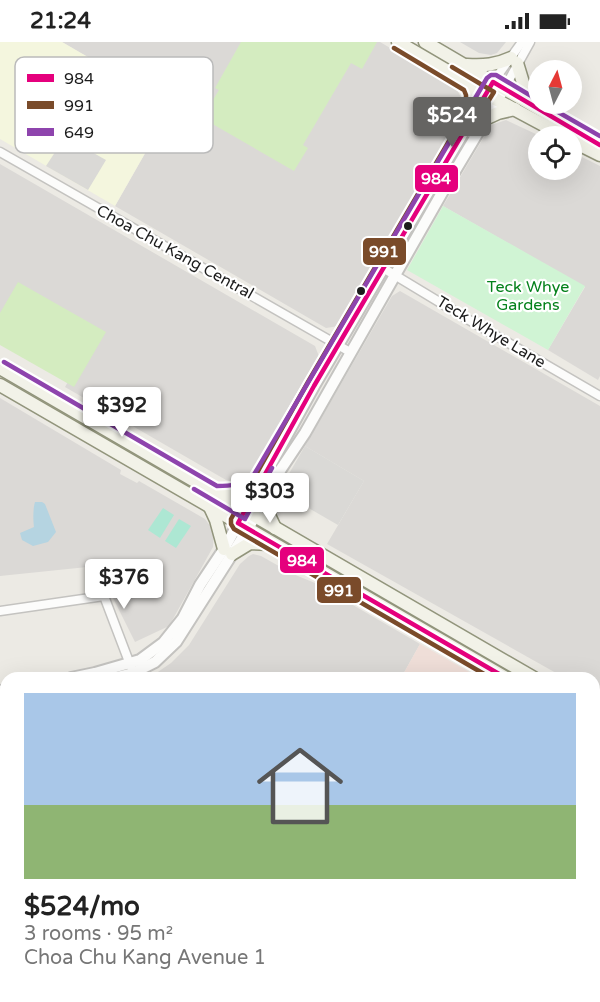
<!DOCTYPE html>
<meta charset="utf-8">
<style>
:root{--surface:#fff;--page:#f6f6f6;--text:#222;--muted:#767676;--accent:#656462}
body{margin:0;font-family:"Varela Round",sans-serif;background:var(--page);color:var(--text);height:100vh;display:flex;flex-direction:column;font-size:22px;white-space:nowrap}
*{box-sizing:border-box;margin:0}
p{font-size:20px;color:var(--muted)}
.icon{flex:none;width:33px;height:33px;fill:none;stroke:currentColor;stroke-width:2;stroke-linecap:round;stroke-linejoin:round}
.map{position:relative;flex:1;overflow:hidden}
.side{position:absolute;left:0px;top:630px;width:600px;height:330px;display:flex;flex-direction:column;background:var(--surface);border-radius:18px 18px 0 0;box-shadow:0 6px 24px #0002}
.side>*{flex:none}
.needle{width:39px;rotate:6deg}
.controls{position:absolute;left:528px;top:18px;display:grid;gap:12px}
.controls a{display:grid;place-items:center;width:54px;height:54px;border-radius:50%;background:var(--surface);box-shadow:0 6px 24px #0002;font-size:30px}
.price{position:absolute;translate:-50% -51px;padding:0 14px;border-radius:6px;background:#fff;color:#222;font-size:20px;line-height:39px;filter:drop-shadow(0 2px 3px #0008)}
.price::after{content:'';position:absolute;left:50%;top:36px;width:18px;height:14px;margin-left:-9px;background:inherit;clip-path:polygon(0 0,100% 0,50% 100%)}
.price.on{background:var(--accent);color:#fff}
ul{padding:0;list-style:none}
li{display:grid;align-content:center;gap:12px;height:318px;padding:0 24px}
li span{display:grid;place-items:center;height:186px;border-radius:0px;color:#555}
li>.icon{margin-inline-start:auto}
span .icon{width:108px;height:108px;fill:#fffc;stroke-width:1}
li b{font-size:26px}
.status{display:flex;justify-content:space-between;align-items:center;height:42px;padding:0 30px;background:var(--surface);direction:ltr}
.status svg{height:16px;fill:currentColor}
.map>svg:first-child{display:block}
</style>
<div class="status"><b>21:24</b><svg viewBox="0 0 49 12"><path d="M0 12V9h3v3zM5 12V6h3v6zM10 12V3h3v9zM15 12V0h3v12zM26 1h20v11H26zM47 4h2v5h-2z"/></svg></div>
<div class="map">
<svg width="600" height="960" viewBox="0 0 600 960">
<rect width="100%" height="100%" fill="#eceae4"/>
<g fill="#dbd9d6">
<polygon points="62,0 380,0 455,44 465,63 339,284 326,286 115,164 172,64"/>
<polygon points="506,78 540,94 538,128 572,128 572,110 600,124 600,334 598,338 548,308 585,245 443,164 491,83"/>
<polygon points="0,122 315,304 320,317 255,427 238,441 226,438 65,345 97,290 0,282"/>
<polygon points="400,249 600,364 600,656 594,652 594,636 565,636 327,502 364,439 305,404 392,254"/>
<polygon points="0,356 121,428 120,432 137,441 139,439 205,477 214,489 213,505 169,584 135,600 97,524 0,534"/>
<polygon points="253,512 261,514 293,532 315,541 420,602 401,636 149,636 171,621 189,603 240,522 249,514"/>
<polygon points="6,666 6,797 0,798 0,668"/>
<polygon points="304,954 465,954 462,960 305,960"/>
</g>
<polygon fill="#efded8" points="420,602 471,631 468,636 401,636"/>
<g fill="#f4f6de">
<polygon points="0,0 62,0 172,64 115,164 0,97"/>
<polygon points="600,794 600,960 505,960 509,954 594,954 594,804"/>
</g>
<polygon fill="#d9d8d6" points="460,0 506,0 497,11 491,13 479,11"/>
<polygon fill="#d4d5c5" points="136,954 304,954 305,960 137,960"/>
<g fill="#d4ecc0">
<polygon points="241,0 377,0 362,27 351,21 303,103 308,106 294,129 202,76 219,48 215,46"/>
<polygon points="18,240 106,290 74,345 0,303 0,271"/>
</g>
<g fill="#d0f4d4">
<polygon points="443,164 585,244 548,308 407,228"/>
<polygon points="6,797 6,865 0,866 0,798"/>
</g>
<g fill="#ade7d3">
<polygon points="163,466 174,473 160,496 148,488"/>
<polygon points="179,477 191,484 176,506 165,499"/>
<polygon points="6,900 6,954 136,954 137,960 0,960 0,901"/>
</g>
<g fill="#dad9d6">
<polygon points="65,95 106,118 88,148 46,124"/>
<polygon points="305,404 364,439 338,483 279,449"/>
</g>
<path fill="#b5d4e1" d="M35 460H42L45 462 56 490 48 500 33 504 22 498 20 491 34 485C33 478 33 466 35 460Z"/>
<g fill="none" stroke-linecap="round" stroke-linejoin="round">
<defs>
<g id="minor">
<polyline points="493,40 522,0"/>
<polyline points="504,47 530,0"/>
<polyline points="0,110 350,310"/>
<polyline points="383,226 469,278 600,354"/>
<polyline points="91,526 104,554 131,625"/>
<polyline points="0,569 104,554"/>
<polyline points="0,879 6,879"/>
<polyline points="0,890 6,889"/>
</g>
<g id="tertiary">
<polyline points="71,636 95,631 140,618 163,601 183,576 200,543 224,507 314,344 493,40"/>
<polyline points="113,636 133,631 155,620 176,600 248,487 281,427 305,391 443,149 504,47"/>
<polyline points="0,649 6,648"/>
<polyline points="0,657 6,656"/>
<polyline points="594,767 600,756"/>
<polyline points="594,785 600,774"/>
<polyline points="483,960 488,954"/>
</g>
<g id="secondary">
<polyline points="398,0 497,58 564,94"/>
<polyline points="425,0 600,103"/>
<polyline points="517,21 524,44 535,64"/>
<path d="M467 23C484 24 496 23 511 16"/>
<polyline points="470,43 474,51 474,72"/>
<polyline points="485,77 498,71 515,67"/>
<polyline points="572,99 600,113"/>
<polyline points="0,326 534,636"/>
<polyline points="0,343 506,636"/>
<polyline points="270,447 268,471 275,486"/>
<path d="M219 451C236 453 244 450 258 441"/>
<polyline points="210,465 216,478 224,507"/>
<polyline points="232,512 250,501 271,502"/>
<polyline points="594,670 600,674"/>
<polyline points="594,687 600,690"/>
</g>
</defs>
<use href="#minor" stroke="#c4c3c0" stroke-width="11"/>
<use href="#tertiary" stroke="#c4c3c0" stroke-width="14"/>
<use href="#secondary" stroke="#92957c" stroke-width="15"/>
<use href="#minor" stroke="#fcfcfb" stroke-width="8"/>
<use href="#tertiary" stroke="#fcfcfb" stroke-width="10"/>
<use href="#secondary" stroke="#f2f2e8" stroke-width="12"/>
<defs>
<polyline id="bus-1" points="506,636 238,481 314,344 493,40 600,103"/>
<g id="bus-2">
<polyline points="394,6 464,48 466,53 466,70 308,340 231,477 231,482 234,487 491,636"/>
<polyline points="452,25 494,50 469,90"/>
</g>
<g id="bus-3">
<polyline points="544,62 600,94"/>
<path d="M4 320 217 444C231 444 241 443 252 436L487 36 491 33H496L538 58"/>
<polyline points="194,447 245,477 272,426"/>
</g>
</defs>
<use href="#bus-1" stroke="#fff" stroke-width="9"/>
<use href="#bus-2" stroke="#fff" stroke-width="9"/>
<use href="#bus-3" stroke="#fff" stroke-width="9"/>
<use href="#bus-1" stroke="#e5007d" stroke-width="4.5"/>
<use href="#bus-2" stroke="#7a4b2a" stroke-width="4.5"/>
<use href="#bus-3" stroke="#8e44ad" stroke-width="4.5"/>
</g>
<g fill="#1c1c1c" stroke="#fff" stroke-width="2">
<circle cx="408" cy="184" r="5"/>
<circle cx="361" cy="249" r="5"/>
</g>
<g text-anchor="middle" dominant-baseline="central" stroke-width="4.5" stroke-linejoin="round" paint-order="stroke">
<g font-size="16" fill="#1c1c1c" stroke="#fff">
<text transform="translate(175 210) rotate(29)">Choa Chu Kang Central</text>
<text transform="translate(491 290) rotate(31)">Teck Whye Lane</text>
</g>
<g font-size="16" fill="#04811b" stroke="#fff">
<text x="528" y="245">Teck Whye<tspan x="528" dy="18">Gardens</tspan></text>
</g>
</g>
<rect x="15" y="15" width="198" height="96" rx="9" fill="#fff" stroke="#bbb" stroke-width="1.5"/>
<rect x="27" y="32" width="27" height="8" fill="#e5007d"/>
<rect x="27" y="59" width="27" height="8" fill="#7a4b2a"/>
<rect x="27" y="86" width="27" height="8" fill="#8e44ad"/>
<g font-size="16" fill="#1c1c1c">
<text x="64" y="42">984</text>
<text x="64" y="69">991</text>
<text x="64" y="96">649</text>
</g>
<g stroke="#fff" stroke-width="2">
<rect x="414" y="122" width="45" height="29" rx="6" fill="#e5007d"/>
<rect x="362" y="195" width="45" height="29" rx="6" fill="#7a4b2a"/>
<rect x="279" y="504" width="46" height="28" rx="6" fill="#e5007d"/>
<rect x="316" y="534" width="46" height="28" rx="6" fill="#7a4b2a"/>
</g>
<g font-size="16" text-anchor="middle" font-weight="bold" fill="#fff">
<text x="436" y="142">984</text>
<text x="384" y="215">991</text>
<text x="302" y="524">984</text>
<text x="339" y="554">991</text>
</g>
</svg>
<div class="controls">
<a><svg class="needle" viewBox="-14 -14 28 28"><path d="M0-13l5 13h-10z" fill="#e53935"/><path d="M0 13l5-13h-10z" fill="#767676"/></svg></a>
<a><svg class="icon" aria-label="locate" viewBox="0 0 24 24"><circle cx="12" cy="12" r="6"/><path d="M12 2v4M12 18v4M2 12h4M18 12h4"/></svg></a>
</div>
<b class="price on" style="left:452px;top:106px">$524</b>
<b class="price" style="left:122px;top:396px">$392</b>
<b class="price" style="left:270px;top:482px">$303</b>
<b class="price" style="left:124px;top:568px">$376</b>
<section class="side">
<ul>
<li><span style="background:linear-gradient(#a9c7e8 60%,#8fb573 0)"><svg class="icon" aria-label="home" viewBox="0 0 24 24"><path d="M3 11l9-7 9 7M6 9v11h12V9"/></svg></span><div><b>$524/mo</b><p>3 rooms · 95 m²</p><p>Choa Chu Kang Avenue 1</p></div></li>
</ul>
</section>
</div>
